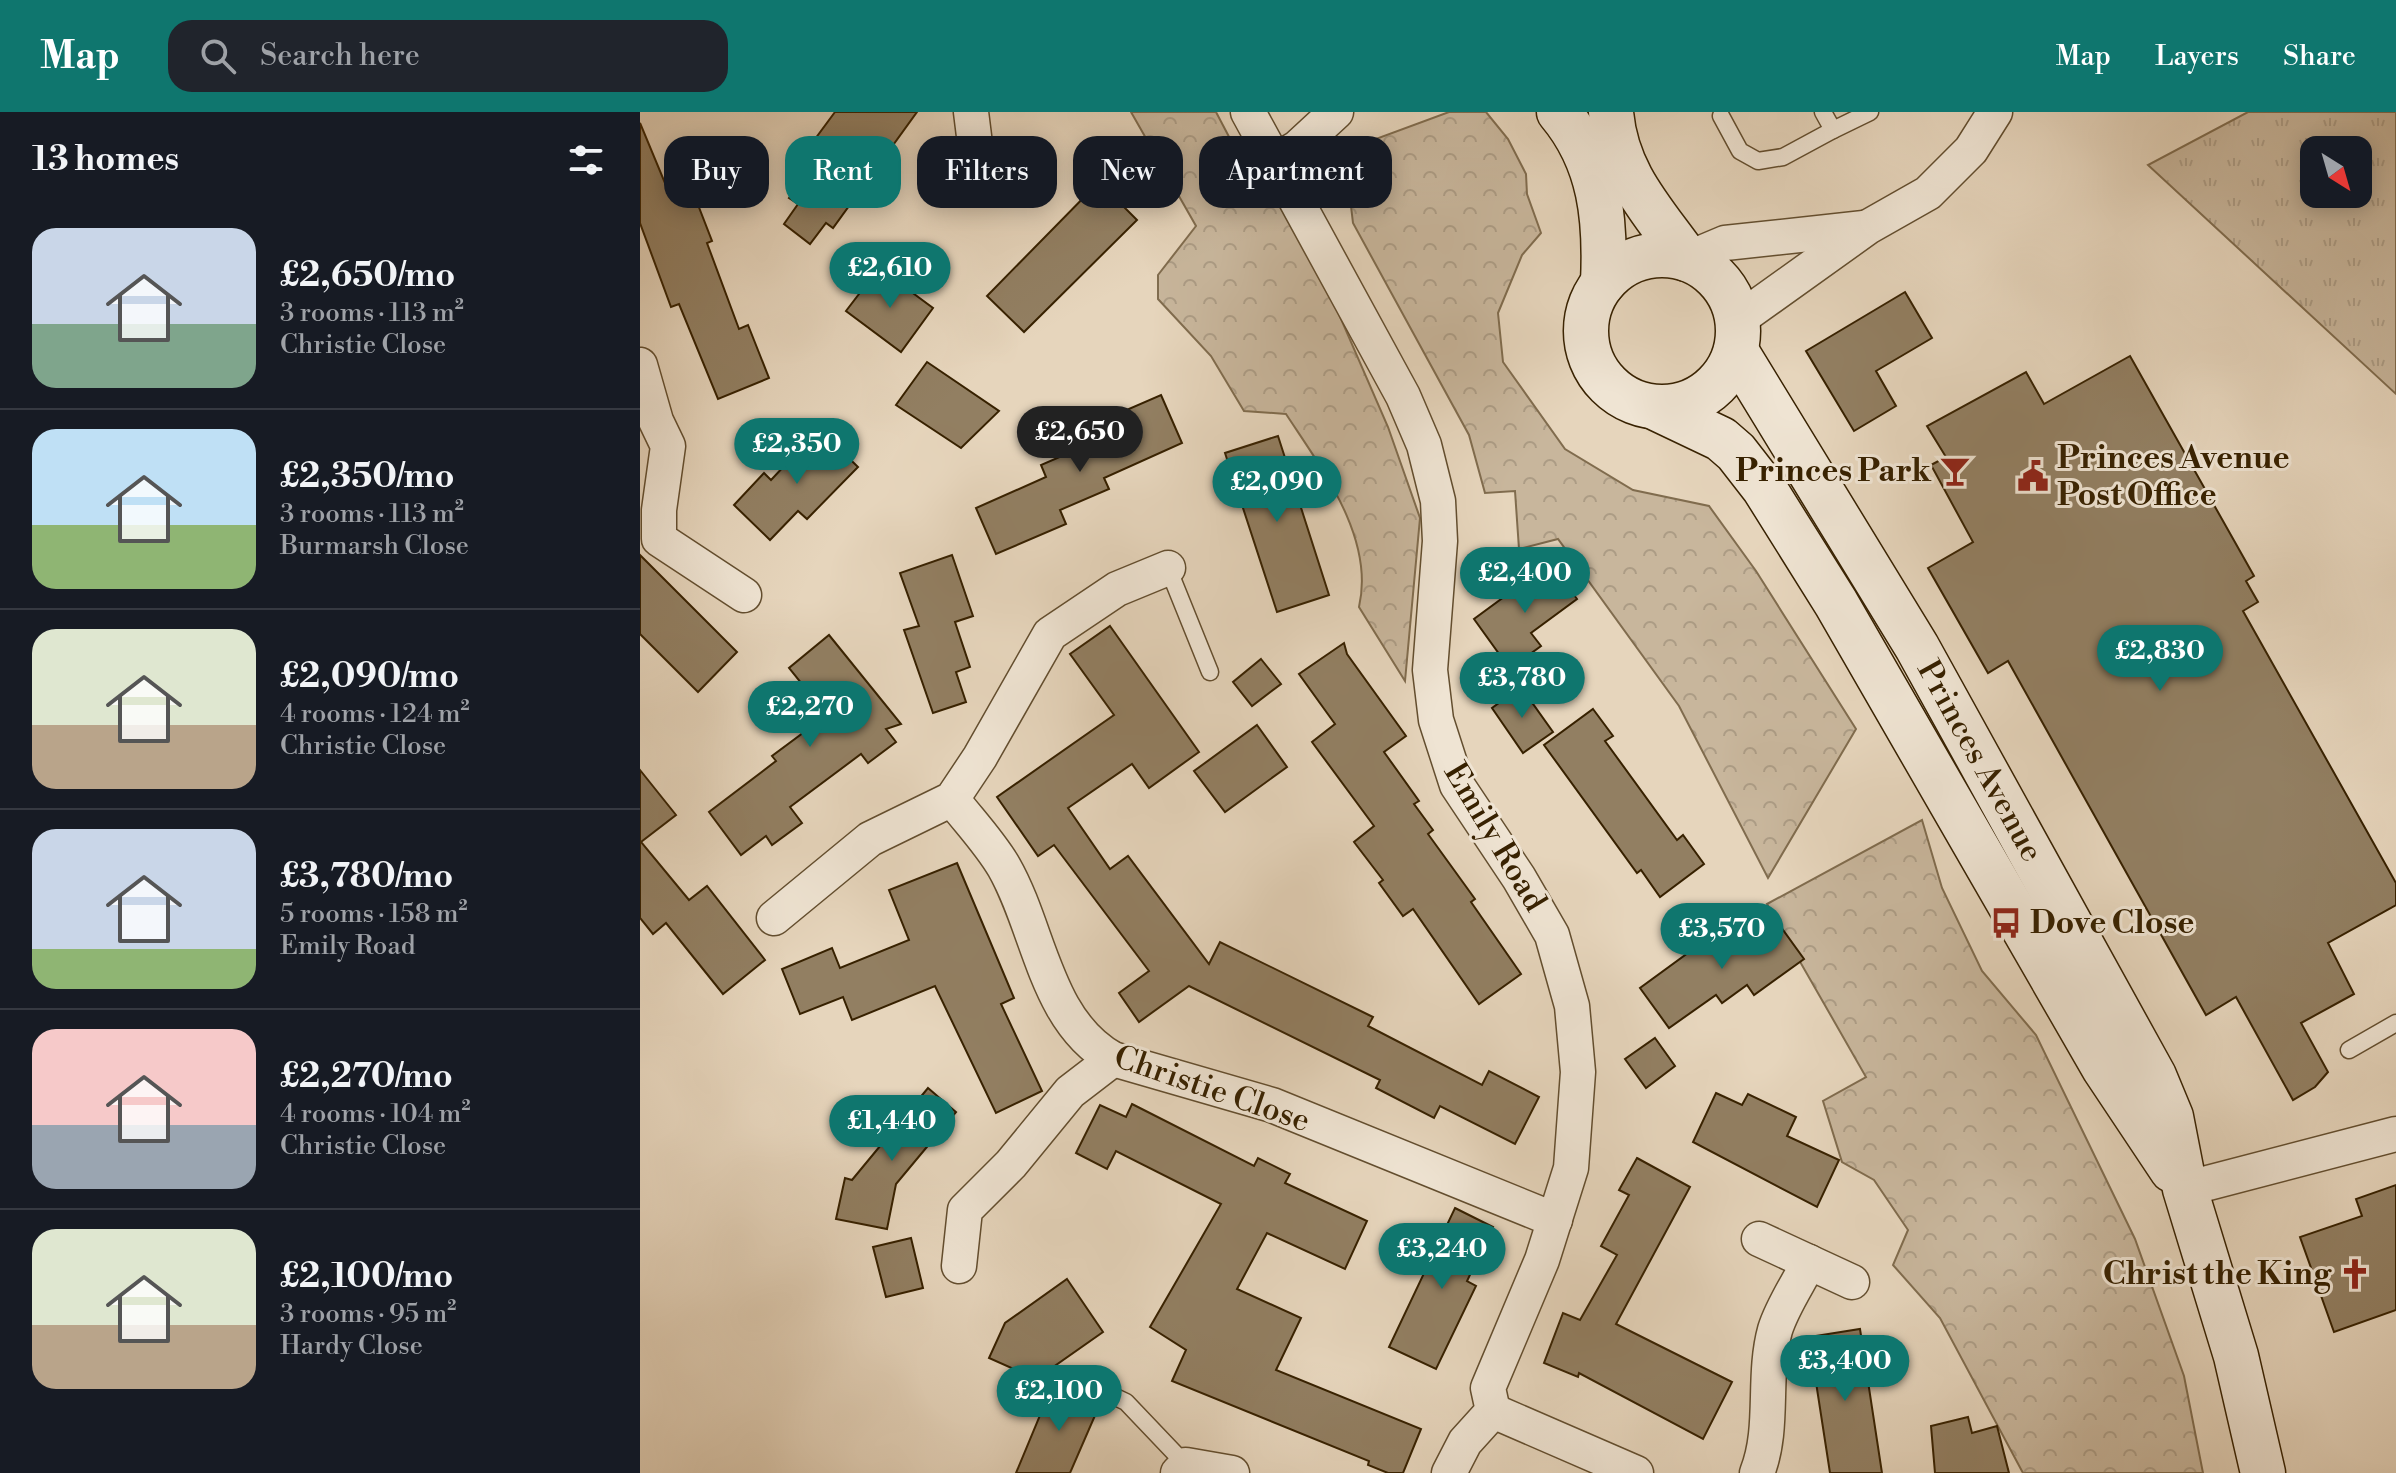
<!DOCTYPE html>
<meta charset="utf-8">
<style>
:root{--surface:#171b24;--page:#20242c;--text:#f1f3f6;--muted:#9ea1a6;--line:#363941;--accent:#0f766e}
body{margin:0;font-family:"Libre Bodoni",serif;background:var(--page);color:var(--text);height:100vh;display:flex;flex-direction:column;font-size:30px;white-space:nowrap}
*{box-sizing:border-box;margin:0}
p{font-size:26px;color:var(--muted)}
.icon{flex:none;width:44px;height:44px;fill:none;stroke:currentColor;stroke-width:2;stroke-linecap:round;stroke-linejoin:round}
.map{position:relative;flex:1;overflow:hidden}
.drawer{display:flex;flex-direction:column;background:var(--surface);width:640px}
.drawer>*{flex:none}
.top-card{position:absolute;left:24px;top:24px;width:760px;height:72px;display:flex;gap:16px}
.needle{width:52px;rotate:143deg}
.buttons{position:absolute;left:1660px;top:24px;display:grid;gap:16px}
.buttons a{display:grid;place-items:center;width:72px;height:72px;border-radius:16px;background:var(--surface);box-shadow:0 4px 20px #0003;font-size:40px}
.price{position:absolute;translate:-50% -68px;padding:0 18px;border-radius:28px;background:var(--accent);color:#fff;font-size:26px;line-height:52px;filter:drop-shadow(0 2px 4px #0008)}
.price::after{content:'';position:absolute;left:50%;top:48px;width:24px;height:18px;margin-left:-12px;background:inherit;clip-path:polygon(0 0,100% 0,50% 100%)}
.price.on{background:#222;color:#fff}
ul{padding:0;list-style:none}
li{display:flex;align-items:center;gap:24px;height:200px;padding:0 32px}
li+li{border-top:2px solid var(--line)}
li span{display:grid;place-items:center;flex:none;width:224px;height:160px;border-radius:24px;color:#555}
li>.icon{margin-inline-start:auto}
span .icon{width:96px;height:96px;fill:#fffc;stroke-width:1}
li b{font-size:34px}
h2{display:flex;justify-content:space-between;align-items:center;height:96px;padding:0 32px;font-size:34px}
.chip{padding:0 28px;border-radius:24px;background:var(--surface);box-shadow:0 4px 20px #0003;font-size:28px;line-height:72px}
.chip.on{background:var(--accent);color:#fff}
header{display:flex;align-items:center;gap:48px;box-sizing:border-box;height:112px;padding:0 40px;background:var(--accent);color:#fff}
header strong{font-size:38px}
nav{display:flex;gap:44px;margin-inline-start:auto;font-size:28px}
.search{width:560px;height:72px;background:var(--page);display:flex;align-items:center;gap:20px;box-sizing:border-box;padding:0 28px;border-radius:24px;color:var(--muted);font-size:30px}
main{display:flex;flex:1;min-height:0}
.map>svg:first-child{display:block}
</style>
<header>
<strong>Map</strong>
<div class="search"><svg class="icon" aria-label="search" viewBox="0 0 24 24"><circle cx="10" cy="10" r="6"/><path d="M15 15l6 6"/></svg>Search here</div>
<nav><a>Map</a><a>Layers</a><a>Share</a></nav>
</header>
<main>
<section class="drawer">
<h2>13 homes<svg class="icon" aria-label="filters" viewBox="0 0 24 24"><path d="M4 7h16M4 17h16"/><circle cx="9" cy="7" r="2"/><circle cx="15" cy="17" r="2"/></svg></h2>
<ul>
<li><span style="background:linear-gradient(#c9d6e8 60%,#7fa58c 0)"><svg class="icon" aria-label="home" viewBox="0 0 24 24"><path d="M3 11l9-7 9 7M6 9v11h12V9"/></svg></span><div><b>£2,650/mo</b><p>3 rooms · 113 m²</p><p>Christie Close</p></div></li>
<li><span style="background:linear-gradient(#bfe0f5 60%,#8fb573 0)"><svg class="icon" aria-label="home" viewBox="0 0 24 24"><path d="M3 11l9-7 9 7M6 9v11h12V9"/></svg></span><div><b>£2,350/mo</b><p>3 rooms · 113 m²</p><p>Burmarsh Close</p></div></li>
<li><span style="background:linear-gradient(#dfe7d0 60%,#b9a48a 0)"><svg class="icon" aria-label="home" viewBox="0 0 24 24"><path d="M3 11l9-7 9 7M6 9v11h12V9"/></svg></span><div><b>£2,090/mo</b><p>4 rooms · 124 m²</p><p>Christie Close</p></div></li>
<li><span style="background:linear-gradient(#c9d6e8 75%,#8fb573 0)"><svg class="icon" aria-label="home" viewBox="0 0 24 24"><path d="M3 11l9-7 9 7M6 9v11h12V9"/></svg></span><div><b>£3,780/mo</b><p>5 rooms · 158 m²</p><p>Emily Road</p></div></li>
<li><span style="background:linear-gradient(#f6c9c9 60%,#9aa5b1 0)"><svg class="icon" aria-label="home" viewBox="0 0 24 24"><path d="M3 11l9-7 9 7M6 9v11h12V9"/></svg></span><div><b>£2,270/mo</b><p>4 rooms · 104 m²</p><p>Christie Close</p></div></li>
<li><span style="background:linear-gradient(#dfe7d0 60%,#b9a48a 0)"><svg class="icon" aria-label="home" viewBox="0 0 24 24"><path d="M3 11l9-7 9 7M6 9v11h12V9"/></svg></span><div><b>£2,100/mo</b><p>3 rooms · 95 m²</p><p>Hardy Close</p></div></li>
</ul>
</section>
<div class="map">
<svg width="1756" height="1361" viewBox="0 0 1756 1361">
<defs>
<pattern id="forest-crowns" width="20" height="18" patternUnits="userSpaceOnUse" patternTransform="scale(2)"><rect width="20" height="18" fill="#c8b69c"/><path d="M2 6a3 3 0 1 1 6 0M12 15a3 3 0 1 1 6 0" fill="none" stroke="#ac9c85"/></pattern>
<pattern id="park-tufts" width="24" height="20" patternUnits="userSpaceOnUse" patternTransform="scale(2)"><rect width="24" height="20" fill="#c8b69c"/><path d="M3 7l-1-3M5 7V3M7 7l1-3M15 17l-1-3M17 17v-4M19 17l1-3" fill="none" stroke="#ac9c85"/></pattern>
</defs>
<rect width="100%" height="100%" fill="#e6d5bc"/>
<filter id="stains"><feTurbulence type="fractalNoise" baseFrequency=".0025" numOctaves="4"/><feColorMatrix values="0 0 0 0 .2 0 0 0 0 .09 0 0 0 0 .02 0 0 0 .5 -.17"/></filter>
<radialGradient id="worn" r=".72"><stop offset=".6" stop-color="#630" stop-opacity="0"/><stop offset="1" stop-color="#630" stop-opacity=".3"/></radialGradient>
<g fill="url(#forest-crowns)" stroke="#806c4e" stroke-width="2">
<path d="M491 0H576L608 61 661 115 748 315 780 406 765 569 719 495C735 426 682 357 646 302L604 299 571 244 518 187V163L556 114Z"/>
<polygon points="809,0 846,0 868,27 886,62 887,82 901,121 882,143 858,201 863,250 925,337 993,378 1069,394 1116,459 1216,617 1128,766 1039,594 918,427 879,437 875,379 845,381 829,323 713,111 708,69 733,28"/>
<polygon points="1282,708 1302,776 1342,859 1396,923 1495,1127 1544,1264 1563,1361 1383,1361 1300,1206 1253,1153 1268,1118 1234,1068 1202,1050 1183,989 1226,965 1127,792"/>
</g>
<path fill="url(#park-tufts)" stroke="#806c4e" stroke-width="2" fill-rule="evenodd" d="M1608 0H1756V282L1508 53ZM1674 38H1718V82H1674Z"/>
<g fill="#927f62" stroke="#372100" stroke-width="2">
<polygon points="195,0 277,0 193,116 186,111 170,132 144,112 158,92 149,86 176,50 164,42"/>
<polygon points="0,11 32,88 53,80 72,129 67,131 99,217 108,213 129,266 78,287 39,192 31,195 0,111"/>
<polygon points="459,70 497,108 384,220 347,184"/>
<polygon points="239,156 293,196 261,240 206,199"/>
<polygon points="1265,180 1292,226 1236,259 1256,294 1214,319 1166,239"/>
<polygon points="1490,244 1614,464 1606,469 1618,490 1603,499 1756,771 1756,793 1688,831 1714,882 1661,911 1688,960 1675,975 1653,988 1596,885 1566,903 1368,549 1348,561 1288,456 1333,430 1291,353 1306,345 1287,314 1386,260 1404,292"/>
<polygon points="287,250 359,299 321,336 256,293"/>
<polygon points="521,283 542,331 464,366 469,377 420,398 426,412 356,442 336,396 406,365 401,353 452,331 445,316"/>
<polygon points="179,317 218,355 167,407 158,399 130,428 94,393 124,361 131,368"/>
<polygon points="638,324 689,483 637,500 585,341"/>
<polygon points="0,443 97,540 58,580 0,522"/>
<polygon points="312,443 333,504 315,510 330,555 316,560 326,590 293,601 264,518 279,514 260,461"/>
<polygon points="910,451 937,487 891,521 901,534 870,557 834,507"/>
<polygon points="470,514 559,640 509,676 492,652 428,696 470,757 488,744 569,852 580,830 733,905 728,914 842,973 849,959 899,985 875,1032 800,994 794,1006 736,976 740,968 549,874 499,910 479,881 509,859 414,733 398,744 357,685 474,603 430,542"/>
<polygon points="189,523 261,612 246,617 256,630 228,651 221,642 150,695 162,711 132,733 126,724 101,743 69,700 136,649 132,644 187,603 149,556"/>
<polygon points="704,531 707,542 766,624 744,640 779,689 774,692 793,718 788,722 835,787 831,790 881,862 839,892 773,797 763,804 739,771 743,768 714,730 734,714 672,630 695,612 659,562"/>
<polygon points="621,547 641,572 612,594 593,570"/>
<polygon points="881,575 913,620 883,641 852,596"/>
<polygon points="953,597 973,624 965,629 1037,728 1043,723 1064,752 1020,785 1001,758 997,761 904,633"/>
<polygon points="617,613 647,655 585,700 554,659"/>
<polygon points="0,658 36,703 1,730 49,788 67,774 125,848 83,882 26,811 13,822 0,806"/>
<polygon points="317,751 374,886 361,892 402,979 356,1001 295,874 212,908 203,885 160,902 142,857 192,836 200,856 269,828 249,778"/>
<polygon points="1133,804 1164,847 1114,883 1107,873 1082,891 1076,883 1029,916 1000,876 1074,822 1085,838"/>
<polygon points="1015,926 1035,954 1006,976 985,947"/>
<polygon points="288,976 316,1000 256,1072 247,1117 196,1107 205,1066 212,1068"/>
<polygon points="1076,981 1102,993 1108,982 1156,1005 1147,1024 1199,1048 1177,1095 1053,1030"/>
<polygon points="492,992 614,1054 618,1046 650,1062 645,1071 727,1109 705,1157 627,1121 597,1177 661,1206 636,1258 781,1317 763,1361 748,1361 728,1353 729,1349 532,1269 546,1238 510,1215 581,1092 476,1039 467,1057 436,1041 460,993 486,1005"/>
<polygon points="997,1046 1050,1075 976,1212 1092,1270 1063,1327 939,1261 938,1265 904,1251 923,1201 940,1208 977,1143 961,1134 989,1083 979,1078"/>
<polygon points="1756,1073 1756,1198 1694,1220 1660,1125 1722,1104 1716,1087"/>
<polygon points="815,1096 853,1115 827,1169 836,1174 796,1257 749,1235"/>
<polygon points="271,1126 283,1176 246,1185 233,1135"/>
<polygon points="427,1167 463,1220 396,1267 349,1246 365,1211"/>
<polygon points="1220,1217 1242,1361 1190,1361 1169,1225"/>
<polygon points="413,1272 460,1292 430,1361 376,1361"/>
<polygon points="1328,1305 1332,1321 1357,1314 1369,1361 1295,1361 1291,1314"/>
</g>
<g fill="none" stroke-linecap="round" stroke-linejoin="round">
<defs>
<g id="lane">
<polyline points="1183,0 1193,18 1230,0"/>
<polyline points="1081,4 1100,39 1118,49 1143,45 1193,18"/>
<polyline points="528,456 570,560"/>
<polyline points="1709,938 1756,911"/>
<polyline points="435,1266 486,1290 546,1353"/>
</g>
<g id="street">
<polyline points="331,0 338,56"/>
<polyline points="608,0 763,284 784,333 798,389 800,429 790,558 796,608 817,673 879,766 912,823 932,894 938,960 931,1056 902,1148 848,1276 853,1299 825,1330 809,1361"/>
<polyline points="635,49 657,36 696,0"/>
<polyline points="1047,147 1085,131 1224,116"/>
<polyline points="1098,208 1228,115 1288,81 1331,38 1355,0"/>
<polyline points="0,253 16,309 28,334 19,398 19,427 104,483"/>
<path d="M312 687C329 709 350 731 364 755 400 818 405 909 473 947L632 993 915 1108"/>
<polyline points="134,806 230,727 312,687 340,645 410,522 477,477 528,456"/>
<polyline points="1545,1077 1756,1022"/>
<polyline points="1119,1127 1212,1170"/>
<polyline points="319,1154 325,1098 371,1052 430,980 473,947"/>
<polyline points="853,1299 996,1361"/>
<polyline points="538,1361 546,1353 592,1361"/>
<path d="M1117 1361C1135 1316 1122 1265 1135 1218 1142 1195 1158 1172 1169 1150"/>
</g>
<g id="secondary">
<path d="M919 0C961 50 966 108 963 171"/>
<path d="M971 0C976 62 1013 99 1047 147"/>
<circle cx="1022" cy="219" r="76"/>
<polyline points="1096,239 1277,535 1514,964 1531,1005 1545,1077 1596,1244 1623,1361"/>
<polyline points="1018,297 1081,327 1096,340 1124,376 1196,491 1464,956 1532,1058"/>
</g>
</defs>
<use href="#lane" stroke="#634e2f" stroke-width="19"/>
<use href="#street" stroke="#634e2f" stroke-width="37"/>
<use href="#secondary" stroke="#372100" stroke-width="47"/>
<use href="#lane" stroke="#efe4d3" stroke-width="16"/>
<use href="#street" stroke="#efe4d3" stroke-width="34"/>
<use href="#secondary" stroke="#efe4d3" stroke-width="44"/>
</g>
<defs>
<symbol id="bar-bare" viewBox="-9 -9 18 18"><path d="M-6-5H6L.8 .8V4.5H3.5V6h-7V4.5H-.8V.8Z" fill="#8f2418" stroke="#efe4d3" stroke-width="2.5" paint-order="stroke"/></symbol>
<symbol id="civic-bare" viewBox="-9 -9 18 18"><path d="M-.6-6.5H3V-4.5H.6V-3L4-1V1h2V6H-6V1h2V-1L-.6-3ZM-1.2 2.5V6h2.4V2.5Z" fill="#8f2418" stroke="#efe4d3" stroke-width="2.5" paint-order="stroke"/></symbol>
<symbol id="bus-bare" viewBox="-9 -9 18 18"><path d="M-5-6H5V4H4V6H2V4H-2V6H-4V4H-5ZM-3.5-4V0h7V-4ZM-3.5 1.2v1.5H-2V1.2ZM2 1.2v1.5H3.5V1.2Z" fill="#8f2418" stroke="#efe4d3" stroke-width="2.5" paint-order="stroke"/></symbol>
<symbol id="church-bare" viewBox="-9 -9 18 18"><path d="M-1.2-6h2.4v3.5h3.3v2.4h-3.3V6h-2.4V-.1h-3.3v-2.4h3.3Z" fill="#8f2418" stroke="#efe4d3" stroke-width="2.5" paint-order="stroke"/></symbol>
</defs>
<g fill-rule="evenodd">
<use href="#bar-bare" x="1293" y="337" width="44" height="44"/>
<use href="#civic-bare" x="1371" y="342" width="44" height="44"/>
<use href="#bus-bare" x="1344" y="789" width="44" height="44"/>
<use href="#church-bare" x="1693" y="1140" width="44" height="44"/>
</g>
<g text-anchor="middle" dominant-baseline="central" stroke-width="6" stroke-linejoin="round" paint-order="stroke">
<g font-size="32" font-weight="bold" fill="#372100" stroke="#efe4d3" text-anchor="start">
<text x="1417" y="346">Princes Avenue<tspan x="1417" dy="37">Post Office</tspan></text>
<text x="1291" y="359" text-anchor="end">Princes Park</text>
<text x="1390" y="811">Dove Close</text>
<text x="1691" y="1162" text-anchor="end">Christ the King</text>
</g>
<g font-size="32" fill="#372100" stroke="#efe4d3">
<text transform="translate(1340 649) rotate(61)">Princes Avenue</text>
<text transform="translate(855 725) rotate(59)">Emily Road</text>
<text transform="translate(572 977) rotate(19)">Christie Close</text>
</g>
</g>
<rect width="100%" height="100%" filter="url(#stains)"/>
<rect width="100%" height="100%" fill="url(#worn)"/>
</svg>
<div class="buttons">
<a><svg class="needle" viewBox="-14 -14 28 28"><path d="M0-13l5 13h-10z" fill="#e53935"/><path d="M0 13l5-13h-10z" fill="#9ea1a6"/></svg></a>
</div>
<b class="price" style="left:250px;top:198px">£2,610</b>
<b class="price on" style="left:440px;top:362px">£2,650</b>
<b class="price" style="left:157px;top:374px">£2,350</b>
<b class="price" style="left:637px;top:412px">£2,090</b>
<b class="price" style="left:885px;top:503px">£2,400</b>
<b class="price" style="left:1520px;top:581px">£2,830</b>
<b class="price" style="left:882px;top:608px">£3,780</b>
<b class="price" style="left:170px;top:637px">£2,270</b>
<b class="price" style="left:1082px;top:859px">£3,570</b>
<b class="price" style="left:252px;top:1051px">£1,440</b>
<b class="price" style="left:802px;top:1179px">£3,240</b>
<b class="price" style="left:1205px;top:1291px">£3,400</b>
<b class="price" style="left:419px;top:1321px">£2,100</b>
<div class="top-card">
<a class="chip">Buy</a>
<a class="chip on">Rent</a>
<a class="chip">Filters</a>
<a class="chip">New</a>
<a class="chip">Apartment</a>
</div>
</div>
</main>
